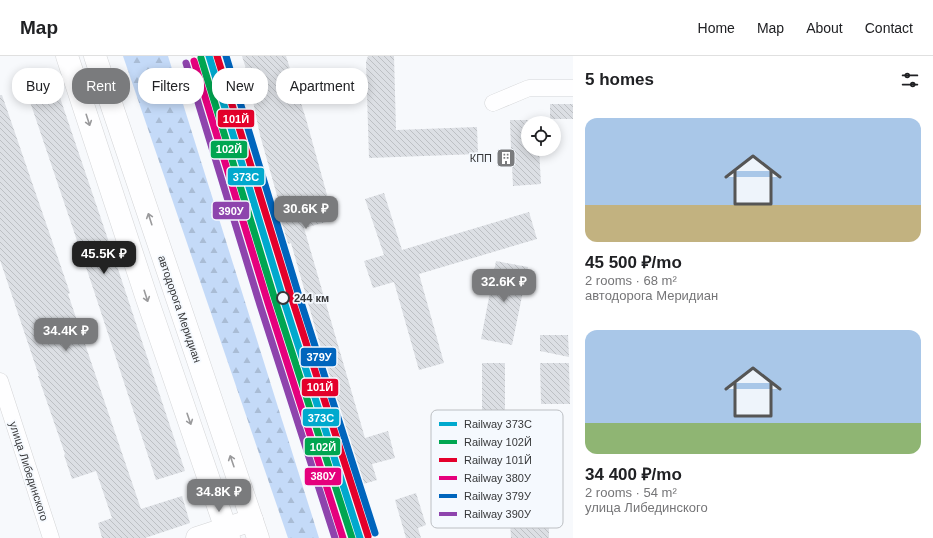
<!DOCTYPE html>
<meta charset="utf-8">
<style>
:root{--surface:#fff;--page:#f2f2f2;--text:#202124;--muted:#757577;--line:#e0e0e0;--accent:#7a7b7d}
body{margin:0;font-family:Arial,sans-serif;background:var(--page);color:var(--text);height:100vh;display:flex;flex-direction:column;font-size:15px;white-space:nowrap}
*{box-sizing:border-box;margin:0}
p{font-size:13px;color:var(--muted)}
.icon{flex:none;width:22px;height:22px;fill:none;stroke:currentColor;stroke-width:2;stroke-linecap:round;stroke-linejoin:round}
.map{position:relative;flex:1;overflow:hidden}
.details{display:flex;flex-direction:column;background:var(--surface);width:360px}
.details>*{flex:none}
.banner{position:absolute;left:12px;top:12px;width:380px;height:36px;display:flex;gap:8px}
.tools{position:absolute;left:521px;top:60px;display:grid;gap:8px}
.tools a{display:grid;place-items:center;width:40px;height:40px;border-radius:50%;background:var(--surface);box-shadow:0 2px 10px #0003;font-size:20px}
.price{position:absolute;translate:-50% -34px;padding:0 9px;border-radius:8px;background:var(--accent);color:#fff;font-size:13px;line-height:26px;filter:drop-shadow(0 1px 2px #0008)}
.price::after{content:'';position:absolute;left:50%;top:24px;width:12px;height:9px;margin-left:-6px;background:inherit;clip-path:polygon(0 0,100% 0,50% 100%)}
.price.current{background:#222;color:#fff}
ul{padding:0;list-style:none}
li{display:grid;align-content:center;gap:8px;height:212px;padding:0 12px}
li span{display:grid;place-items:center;height:124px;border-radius:12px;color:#555}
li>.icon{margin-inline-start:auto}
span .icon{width:72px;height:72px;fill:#fffc;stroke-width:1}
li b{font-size:17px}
h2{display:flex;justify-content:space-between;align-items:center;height:48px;padding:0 12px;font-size:17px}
.chip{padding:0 14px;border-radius:16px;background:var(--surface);box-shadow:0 2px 10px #0003;font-size:14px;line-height:36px}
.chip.current{background:var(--accent);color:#fff}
header{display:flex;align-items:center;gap:24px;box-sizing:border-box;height:56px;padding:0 20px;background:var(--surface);border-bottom:1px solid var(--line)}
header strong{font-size:19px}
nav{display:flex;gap:22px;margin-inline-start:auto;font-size:14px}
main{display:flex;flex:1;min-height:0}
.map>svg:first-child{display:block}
</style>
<header>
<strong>Map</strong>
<nav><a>Home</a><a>Map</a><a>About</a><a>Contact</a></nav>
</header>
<main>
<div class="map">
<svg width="573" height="482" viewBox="0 0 573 482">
<defs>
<pattern id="forest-firs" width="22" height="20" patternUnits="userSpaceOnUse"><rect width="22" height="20" fill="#c4daf8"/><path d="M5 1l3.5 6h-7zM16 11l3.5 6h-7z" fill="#a9bcd5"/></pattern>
<pattern id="building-back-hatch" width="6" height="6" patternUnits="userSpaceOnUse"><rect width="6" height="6" fill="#dcdfe4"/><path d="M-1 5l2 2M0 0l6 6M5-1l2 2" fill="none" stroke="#bdc0c4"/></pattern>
</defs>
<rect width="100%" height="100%" fill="#f7f9fc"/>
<polygon fill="url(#forest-firs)" points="123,0 168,0 319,482 288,482"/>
<g fill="url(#building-back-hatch)">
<polygon points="242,0 286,0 306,63 334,164 304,172 365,382 388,375 395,402 372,408 377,424 360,429 291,187 275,192 262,148 278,143 260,79 247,16"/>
<polygon points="368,0 394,0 396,74 477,71 478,98 369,102 366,6"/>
<polygon points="50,12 117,210 185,415 156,424 93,232 22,22"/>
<polygon points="0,39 2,39 70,237 68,238 141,453 182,440 190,467 145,482 102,482 98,467 112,462 96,415 72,423 64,399 65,398 38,320 39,320 0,204"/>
<rect x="550" y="48" width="23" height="15"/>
<polygon points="510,64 528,64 528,93 539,93 541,128 513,130 512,110 502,110 503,94 511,94"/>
<polygon points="384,137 402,194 529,156 537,183 419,218 444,307 419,314 394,226 373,232 364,205 384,199 365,143"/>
<polygon points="496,205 528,211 512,289 481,283"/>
<polygon points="540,279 568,279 569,301 540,295"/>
<polygon points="482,307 505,307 505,407 549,407 549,482 511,482 510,464 491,464 491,417 482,417"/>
<polygon points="540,307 569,307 570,348 541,348"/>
<polygon points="416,437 426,469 418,472 421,482 406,482 395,444"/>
</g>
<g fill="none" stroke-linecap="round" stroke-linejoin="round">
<defs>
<g id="street">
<polyline points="493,47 529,32 573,32"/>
<polyline points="0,325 51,482"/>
</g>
<polyline id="secondary" points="197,482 252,464"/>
<g id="primary">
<polyline points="67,0 147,243 229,482"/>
<polyline points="95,0 258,482"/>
</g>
</defs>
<use href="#street" stroke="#d4d5d7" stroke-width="17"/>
<use href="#secondary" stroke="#d4d5d7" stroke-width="23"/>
<use href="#primary" stroke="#d4d5d7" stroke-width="23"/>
<use href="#street" stroke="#fefeff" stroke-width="16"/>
<use href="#secondary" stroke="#fefeff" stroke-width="22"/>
<use href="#primary" stroke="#fefeff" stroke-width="22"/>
<polyline stroke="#c1c3c3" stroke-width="3" stroke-dasharray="8 4" stroke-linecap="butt" points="193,0 345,482"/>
<defs>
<polyline id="rail-1" points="209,0 283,242 360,482"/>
<polyline id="rail-2" points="201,2 275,244 352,482"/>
<polyline id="rail-3" points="217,0 291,240 368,480"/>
<polyline id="rail-4" points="194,5 268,247 343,482"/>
<polyline id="rail-5" points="226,0 298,237 375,477"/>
<polyline id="rail-6" points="186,7 260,249 335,482"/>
</defs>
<use href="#rail-1" stroke="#f5f9fe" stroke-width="10"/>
<use href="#rail-2" stroke="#f5f9fe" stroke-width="10"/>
<use href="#rail-3" stroke="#f5f9fe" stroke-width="10"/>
<use href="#rail-4" stroke="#f5f9fe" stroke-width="10"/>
<use href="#rail-5" stroke="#f5f9fe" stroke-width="10"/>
<use href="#rail-6" stroke="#f5f9fe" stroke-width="10"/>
<use href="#rail-1" stroke="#00a9ce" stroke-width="7"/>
<use href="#rail-2" stroke="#00a651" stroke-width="7"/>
<use href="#rail-3" stroke="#e4002b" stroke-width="7"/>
<use href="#rail-4" stroke="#e5007d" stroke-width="7"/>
<use href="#rail-5" stroke="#0065bd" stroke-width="7"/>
<use href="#rail-6" stroke="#8e44ad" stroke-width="7"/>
</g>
<defs><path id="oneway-shaft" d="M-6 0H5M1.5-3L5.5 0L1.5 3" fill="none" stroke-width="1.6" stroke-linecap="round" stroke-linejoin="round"/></defs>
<g stroke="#9a9a9c">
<use href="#oneway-shaft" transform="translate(88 64) rotate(72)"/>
<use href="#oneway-shaft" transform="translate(150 163) rotate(-108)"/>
<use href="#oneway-shaft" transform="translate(146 240) rotate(72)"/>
<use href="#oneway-shaft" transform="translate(189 363) rotate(71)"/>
<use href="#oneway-shaft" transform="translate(232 405) rotate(-109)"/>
</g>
<defs>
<symbol id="building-square" viewBox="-11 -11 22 22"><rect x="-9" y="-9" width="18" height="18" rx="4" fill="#7a7b7d" stroke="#f5f9fe"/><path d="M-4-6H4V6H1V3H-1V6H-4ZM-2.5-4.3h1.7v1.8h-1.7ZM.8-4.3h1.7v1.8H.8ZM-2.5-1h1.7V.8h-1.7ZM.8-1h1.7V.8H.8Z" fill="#fff"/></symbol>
</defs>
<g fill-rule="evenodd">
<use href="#building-square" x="495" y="91" width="22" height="22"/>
</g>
<circle fill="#f5f9fe" stroke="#363739" stroke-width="2" cx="283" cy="242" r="6"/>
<g text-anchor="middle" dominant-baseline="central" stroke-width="3.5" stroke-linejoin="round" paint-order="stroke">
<g font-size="11" fill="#363739" stroke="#f5f9fe" text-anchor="end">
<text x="492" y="102">КПП</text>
</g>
<g font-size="11" font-weight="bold" fill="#363739" stroke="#f5f9fe" text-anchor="start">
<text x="294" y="242">244 км</text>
</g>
<g font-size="11" fill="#363739" stroke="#f5f9fe">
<text transform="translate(180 253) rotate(71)">автодорога Меридиан</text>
<text transform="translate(29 415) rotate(72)">улица Либединского</text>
</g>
</g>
<rect x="431" y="354" width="132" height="118" rx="6" fill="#f5f9fe" stroke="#bcbfc3" stroke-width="1"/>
<rect x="439" y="366" width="18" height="4" fill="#00a9ce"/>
<rect x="439" y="384" width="18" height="4" fill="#00a651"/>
<rect x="439" y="402" width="18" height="4" fill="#e4002b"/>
<rect x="439" y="420" width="18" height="4" fill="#e5007d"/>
<rect x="439" y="438" width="18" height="4" fill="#0065bd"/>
<rect x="439" y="456" width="18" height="4" fill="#8e44ad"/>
<g font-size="11" fill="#363739">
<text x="464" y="372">Railway 373C</text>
<text x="464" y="390">Railway 102Й</text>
<text x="464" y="408">Railway 101Й</text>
<text x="464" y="426">Railway 380У</text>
<text x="464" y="444">Railway 379У</text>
<text x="464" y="462">Railway 390У</text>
</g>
<g stroke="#f5f9fe" stroke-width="1.5">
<rect x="217" y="53" width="38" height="19" rx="4" fill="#e4002b"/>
<rect x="210" y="84" width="38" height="19" rx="4" fill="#00a651"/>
<rect x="227" y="111" width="38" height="19" rx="4" fill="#00a9ce"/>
<rect x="212" y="145" width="38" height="19" rx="4" fill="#8e44ad"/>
<rect x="300" y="291" width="37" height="20" rx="4" fill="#0065bd"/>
<rect x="301" y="322" width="38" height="19" rx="4" fill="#e4002b"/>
<rect x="302" y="352" width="38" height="19" rx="4" fill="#00a9ce"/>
<rect x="304" y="381" width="37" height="19" rx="4" fill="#00a651"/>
<rect x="304" y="411" width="38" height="19" rx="4" fill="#e5007d"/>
</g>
<g font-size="11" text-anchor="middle" font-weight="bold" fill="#fff">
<text x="236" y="67">101Й</text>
<text x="229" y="97">102Й</text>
<text x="246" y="125">373C</text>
<text x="231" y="159">390У</text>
<text x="319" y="305">379У</text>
<text x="320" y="335">101Й</text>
<text x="321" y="366">373C</text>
<text x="323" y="395">102Й</text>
<text x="323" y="424">380У</text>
</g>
</svg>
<div class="tools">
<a><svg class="icon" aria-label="locate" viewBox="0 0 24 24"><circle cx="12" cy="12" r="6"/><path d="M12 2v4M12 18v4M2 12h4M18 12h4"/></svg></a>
</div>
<b class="price" style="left:306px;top:174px">30.6K ₽</b>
<b class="price current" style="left:104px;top:219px">45.5K ₽</b>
<b class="price" style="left:504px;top:247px">32.6K ₽</b>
<b class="price" style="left:66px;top:296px">34.4K ₽</b>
<b class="price" style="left:219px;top:457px">34.8K ₽</b>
<div class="banner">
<a class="chip">Buy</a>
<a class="chip current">Rent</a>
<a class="chip">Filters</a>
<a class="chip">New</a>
<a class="chip">Apartment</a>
</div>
</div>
<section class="details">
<h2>5 homes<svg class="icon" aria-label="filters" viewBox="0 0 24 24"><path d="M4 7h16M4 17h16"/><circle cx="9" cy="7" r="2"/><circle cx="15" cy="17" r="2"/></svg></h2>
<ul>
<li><span style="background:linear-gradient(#a9c7e8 70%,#c2b280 0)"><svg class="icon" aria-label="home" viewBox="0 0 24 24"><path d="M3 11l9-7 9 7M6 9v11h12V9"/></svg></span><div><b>45 500 ₽/mo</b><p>2 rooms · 68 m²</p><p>автодорога Меридиан</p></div></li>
<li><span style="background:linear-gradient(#a9c7e8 75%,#8fb573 0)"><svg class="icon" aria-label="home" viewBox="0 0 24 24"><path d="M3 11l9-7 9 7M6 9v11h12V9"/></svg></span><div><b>34 400 ₽/mo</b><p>2 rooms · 54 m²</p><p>улица Либединского</p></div></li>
</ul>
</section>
</main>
